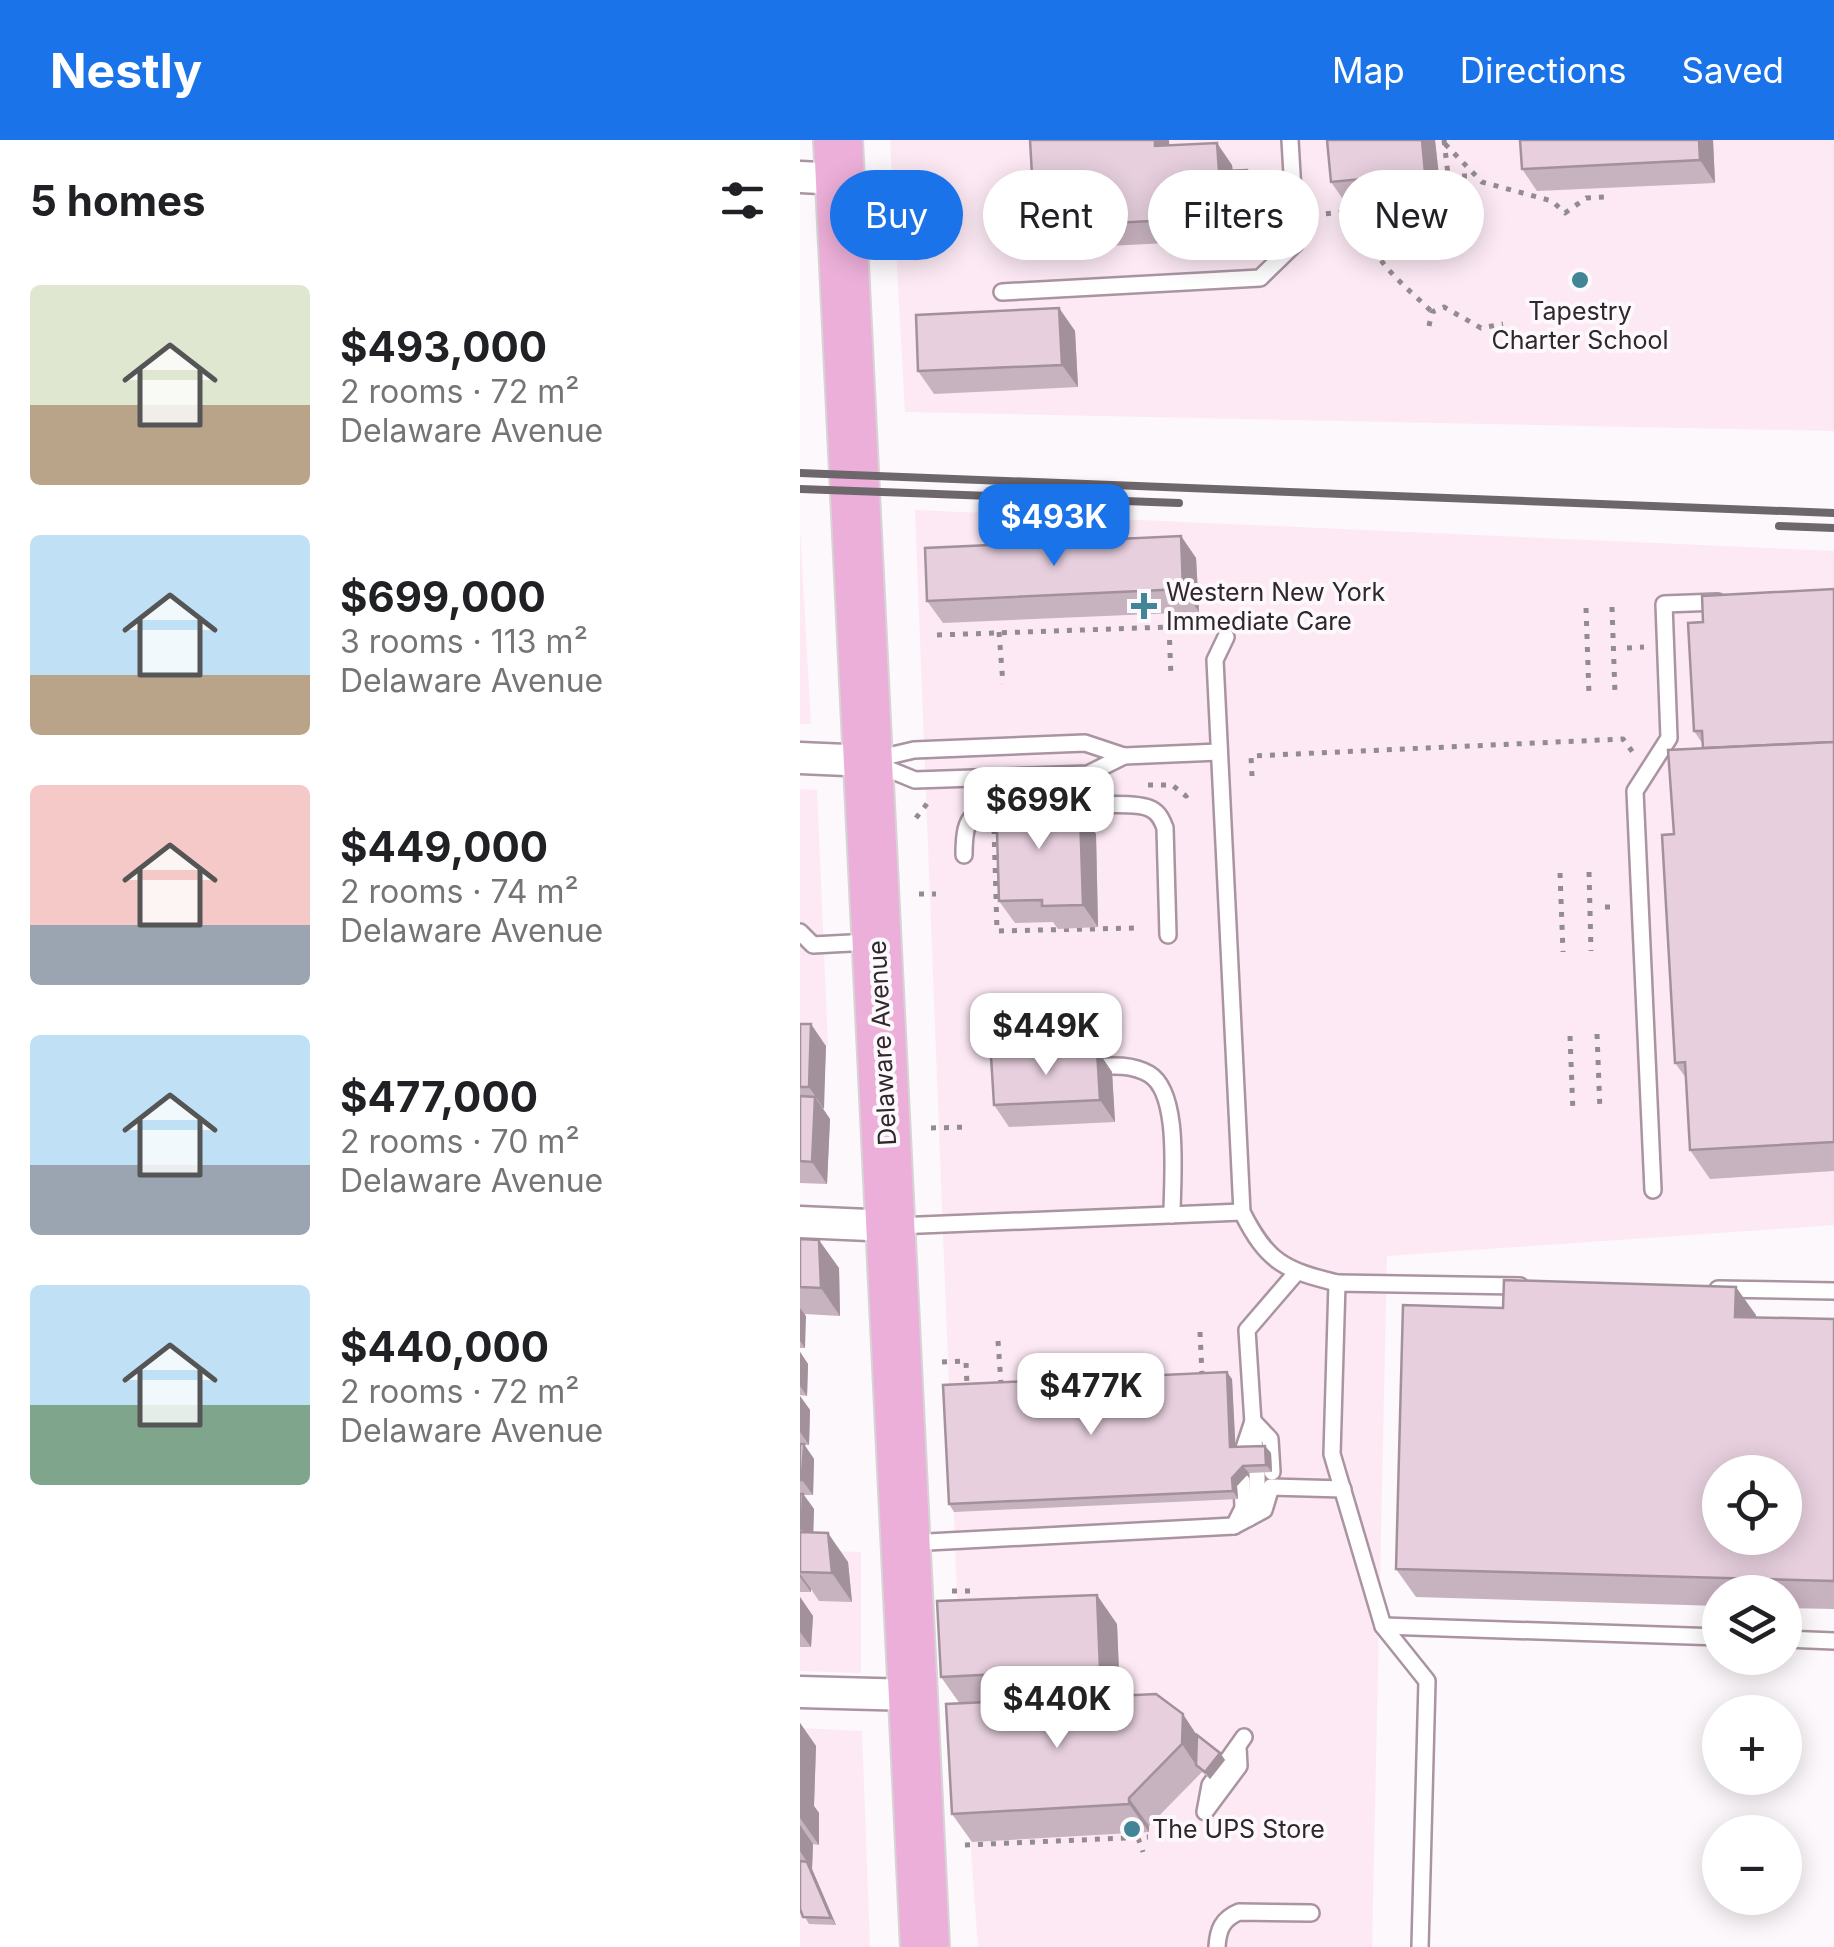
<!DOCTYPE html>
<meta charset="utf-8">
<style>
:root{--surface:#fff;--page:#f6f6f6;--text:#202124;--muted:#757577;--accent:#1a73e8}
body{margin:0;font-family:Inter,sans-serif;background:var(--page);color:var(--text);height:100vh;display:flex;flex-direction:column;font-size:38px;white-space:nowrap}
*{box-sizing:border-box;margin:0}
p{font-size:32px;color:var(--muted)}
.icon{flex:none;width:55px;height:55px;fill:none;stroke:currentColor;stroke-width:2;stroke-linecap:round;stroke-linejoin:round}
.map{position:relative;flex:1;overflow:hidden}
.sheet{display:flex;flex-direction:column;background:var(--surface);width:800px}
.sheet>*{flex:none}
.banner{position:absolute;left:30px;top:30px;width:852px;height:90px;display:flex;gap:20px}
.tools{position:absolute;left:902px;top:1315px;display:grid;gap:20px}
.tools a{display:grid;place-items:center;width:100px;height:100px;border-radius:50%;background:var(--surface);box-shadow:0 5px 25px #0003;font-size:50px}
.price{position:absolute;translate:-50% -85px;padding:0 22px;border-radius:20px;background:#fff;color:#222;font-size:32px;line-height:65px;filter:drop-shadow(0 2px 5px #0008)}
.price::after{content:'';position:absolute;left:50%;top:60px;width:30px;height:22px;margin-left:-15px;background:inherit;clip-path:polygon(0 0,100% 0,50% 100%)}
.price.on{background:var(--accent);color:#fff}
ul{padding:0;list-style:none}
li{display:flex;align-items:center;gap:30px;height:250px;padding:0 30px}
li span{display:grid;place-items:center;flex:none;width:280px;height:200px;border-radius:10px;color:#555}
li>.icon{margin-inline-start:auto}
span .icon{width:120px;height:120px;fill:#fffc;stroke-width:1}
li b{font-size:42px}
h2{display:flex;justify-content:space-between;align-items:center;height:120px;padding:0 30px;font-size:42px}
.pill{padding:0 35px;border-radius:45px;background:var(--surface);box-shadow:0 5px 25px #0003;font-size:35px;line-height:90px}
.pill.on{background:var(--accent);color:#fff}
header{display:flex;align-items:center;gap:60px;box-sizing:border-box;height:140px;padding:0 50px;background:var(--accent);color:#fff}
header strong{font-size:48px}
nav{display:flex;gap:55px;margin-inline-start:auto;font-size:35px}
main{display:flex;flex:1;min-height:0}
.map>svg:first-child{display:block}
</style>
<header>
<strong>Nestly</strong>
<nav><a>Map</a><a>Directions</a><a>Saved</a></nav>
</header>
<main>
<section class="sheet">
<h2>5 homes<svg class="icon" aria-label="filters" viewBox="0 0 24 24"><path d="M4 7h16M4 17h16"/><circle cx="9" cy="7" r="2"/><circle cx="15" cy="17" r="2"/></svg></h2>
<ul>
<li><span style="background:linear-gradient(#dfe7d0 60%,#b9a48a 0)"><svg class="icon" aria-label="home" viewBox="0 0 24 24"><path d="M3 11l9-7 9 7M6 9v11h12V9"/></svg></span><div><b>$493,000</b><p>2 rooms · 72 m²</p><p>Delaware Avenue</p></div></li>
<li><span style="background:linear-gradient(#bfe0f5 70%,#b9a48a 0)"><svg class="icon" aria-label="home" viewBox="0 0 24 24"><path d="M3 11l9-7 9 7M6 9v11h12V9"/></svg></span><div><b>$699,000</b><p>3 rooms · 113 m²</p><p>Delaware Avenue</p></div></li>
<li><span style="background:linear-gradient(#f6c9c9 70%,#9aa5b1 0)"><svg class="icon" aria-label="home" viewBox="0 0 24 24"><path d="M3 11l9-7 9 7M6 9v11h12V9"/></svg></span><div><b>$449,000</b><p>2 rooms · 74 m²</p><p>Delaware Avenue</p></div></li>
<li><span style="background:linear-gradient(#bfe0f5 65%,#9aa5b1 0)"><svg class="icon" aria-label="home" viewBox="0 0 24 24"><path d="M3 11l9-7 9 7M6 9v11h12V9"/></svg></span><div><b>$477,000</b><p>2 rooms · 70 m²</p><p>Delaware Avenue</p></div></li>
<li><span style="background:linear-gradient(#bfe0f5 60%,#7fa58c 0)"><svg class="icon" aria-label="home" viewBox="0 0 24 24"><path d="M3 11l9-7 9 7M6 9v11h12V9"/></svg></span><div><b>$440,000</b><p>2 rooms · 72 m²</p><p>Delaware Avenue</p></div></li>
</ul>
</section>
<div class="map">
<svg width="1034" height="1807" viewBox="0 0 1034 1807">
<rect width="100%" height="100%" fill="#fcf8fb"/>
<g fill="#fce9f4">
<polygon points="90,0 1034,0 1034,291 105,272"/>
<polygon points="115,370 1034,411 1034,1085 587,1116 572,1807 178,1807 162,1583"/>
<polygon points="0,390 11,584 0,584"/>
<polygon points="0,649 17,650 28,906 0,906"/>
<polygon points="0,1410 61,1412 61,1533 0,1531"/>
<polygon points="0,1588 62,1591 70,1807 0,1807"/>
</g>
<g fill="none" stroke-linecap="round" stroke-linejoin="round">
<defs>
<g id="lane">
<polyline points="202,152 460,138 496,103 490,0"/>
<path d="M426 497 415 520 442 1072C467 1122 484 1130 537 1143"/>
<polyline points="71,620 114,610 285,603 324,616 419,612"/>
<polyline points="76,624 115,640 288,634 324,616"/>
<path d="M247 668C267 667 335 660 351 669 359 673 362 680 365 688L368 795"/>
<path d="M164 715C164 671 173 670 214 669"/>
<polyline points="0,792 13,805 70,802"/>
<path d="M287 927C308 926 330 923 349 934 381 953 372 1040 372 1075"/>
<polyline points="853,1050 835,651 869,598 864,464 918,462"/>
<polyline points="96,1086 442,1072"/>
<polyline points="918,1149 1034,1151"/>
<polyline points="442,1314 453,1281 470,1299 472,1332"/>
<polyline points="455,1314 447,1190 496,1133"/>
<polyline points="449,1378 457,1363 457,1333"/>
<polyline points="434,1386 443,1368 442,1341"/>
<polyline points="109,1403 434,1386 464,1370 471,1347 543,1349"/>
<polyline points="583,1486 920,1497"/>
<polyline points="985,1499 1034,1501"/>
<polyline points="407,1669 439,1626 438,1608"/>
<polyline points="405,1672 410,1645 444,1597"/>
<path d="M417 1807C418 1790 422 1779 439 1772L511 1773"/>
<polyline points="620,1807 627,1541 583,1486 532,1314 537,1143 720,1146"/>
</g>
<g id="street">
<polyline points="0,37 40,39"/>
<polyline points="0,618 69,621"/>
<polyline points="0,1082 91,1086"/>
<polyline points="0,1552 113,1555"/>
</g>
<polyline id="primary" points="38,0 125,1807"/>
</defs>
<use href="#lane" stroke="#aa94a2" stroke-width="20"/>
<use href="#street" stroke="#aa94a2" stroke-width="35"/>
<use href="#primary" stroke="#d6d4d5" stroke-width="52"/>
<g stroke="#928b90" stroke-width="5" stroke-dasharray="5 8" stroke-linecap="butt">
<polyline points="644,0 653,78"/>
<polyline points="645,4 682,42 752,61 765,73 786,58 805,57 805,50"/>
<polyline points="649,36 673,36"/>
<polyline points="594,62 596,83"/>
<polyline points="513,75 651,61"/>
<path d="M566 85C571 122 607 147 632 172"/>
<polyline points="629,186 632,172 644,167 681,188 703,184"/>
<polyline points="812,467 815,554"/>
<polyline points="786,468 789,555"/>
<polyline points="369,487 371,537"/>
<polyline points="199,492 203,544"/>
<polyline points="137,495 398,486 409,490"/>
<polyline points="827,508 844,507"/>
<polyline points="452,636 451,616 823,599 834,614"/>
<polyline points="348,645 372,645 386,656 391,652"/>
<polyline points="116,678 129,661"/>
<polyline points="194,689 197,791 336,788"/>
<polyline points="789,732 791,811"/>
<polyline points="760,733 763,812"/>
<polyline points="119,754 136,754"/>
<polyline points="805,767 818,767"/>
<polyline points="797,894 800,971"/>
<polyline points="770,896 773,973"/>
<polyline points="131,988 170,987"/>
<polyline points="400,1192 402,1235"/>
<polyline points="198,1201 201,1244"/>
<polyline points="142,1222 166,1221 167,1246 172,1246"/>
<polyline points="152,1451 174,1451"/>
<polyline points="338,1698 343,1712"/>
<polyline points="165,1705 348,1697"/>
</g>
<use href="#lane" stroke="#fff" stroke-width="15"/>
<use href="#street" stroke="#fff" stroke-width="30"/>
<use href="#primary" stroke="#ecafd9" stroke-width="48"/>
<g stroke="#6d666b" stroke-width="8">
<polyline points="0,333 1034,373"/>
<polyline points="0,349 379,363"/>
<polyline points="979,386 1034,388"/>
</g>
</g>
<g fill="#c7b2bf">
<polygon points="369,0 369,6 432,25 433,30 462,52 464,98 250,109 235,87"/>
<polygon points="635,0 641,55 547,65 531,42"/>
<polygon points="720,0 913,0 915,43 737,51 722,29"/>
<polygon points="259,168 275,191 278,247 134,254 118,231"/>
<polygon points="381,396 396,418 399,472 143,483 127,461"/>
<polygon points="1034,449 1034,1031 910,1039 890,1010 886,938 875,923 874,694 903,608 902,603 894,591 903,482"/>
<polygon points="237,654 240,658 257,657 268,673 280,672 296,694 298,787 258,789 253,782 215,783 199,761"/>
<polygon points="0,884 26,906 23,969 30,979 27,1044 0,1043"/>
<polygon points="297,910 312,932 315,982 209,987 194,965"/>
<polygon points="0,1099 39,1128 40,1176 5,1174 5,1208 0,1208"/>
<polygon points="956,1175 956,1177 1034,1179 1034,1469 985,1468 985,1452 920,1452 920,1466 616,1457 596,1429"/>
<polygon points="0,1212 8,1224 7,1256 0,1255"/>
<polygon points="432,1239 435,1307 465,1306 471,1313 472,1332 449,1333 437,1346 438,1359 154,1372 149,1364"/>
<polygon points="0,1256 10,1270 9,1305 4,1305 14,1319 13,1355 4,1355 14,1369 13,1393 48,1422 52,1462 19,1461 11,1449 11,1452 0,1452"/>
<polygon points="0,1457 13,1476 11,1507 0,1507"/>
<polygon points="317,1484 320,1555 397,1595 420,1613 425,1620 410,1639 402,1632 349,1686 349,1692 172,1702 152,1674 160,1564 141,1537"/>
<polygon points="0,1583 16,1606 14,1666 19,1673 19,1705 13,1704 12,1729 36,1785 9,1784 0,1769"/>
</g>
<g fill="#a2919b">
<polygon points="355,0 369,0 371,29 355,6"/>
<polygon points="622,0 635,0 641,55 625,33"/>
<polygon points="899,0 913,0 915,43 900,20"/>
<polygon points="417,3 432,25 434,53 419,31"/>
<polygon points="447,30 462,52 464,98 449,76"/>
<polygon points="259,168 275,191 278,247 262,225"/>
<polygon points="381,396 396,418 399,472 383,449"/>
<polygon points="257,657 272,679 257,673"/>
<polygon points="280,672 296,694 298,787 283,765"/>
<polygon points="11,884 26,906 24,969 9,947"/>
<polygon points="297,910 312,932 315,982 300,960"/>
<polygon points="15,957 30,979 27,1044 12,1022"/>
<polygon points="19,1100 39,1128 40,1176 21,1148"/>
<polygon points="936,1147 956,1175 955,1205 935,1177"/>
<polygon points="0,1168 6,1176 5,1208 0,1201"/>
<polygon points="0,1212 8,1224 7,1256 0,1246"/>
<polygon points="427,1232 432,1239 436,1315 430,1307"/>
<polygon points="0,1256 10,1270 9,1305 0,1292"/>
<polygon points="4,1304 14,1319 13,1355 2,1340"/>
<polygon points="465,1306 471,1313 472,1332 466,1325"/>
<polygon points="443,1326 449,1333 437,1346 438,1359 433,1351 432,1338"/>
<polygon points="3,1354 14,1369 13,1404 2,1389"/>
<polygon points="28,1393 48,1422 52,1462 32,1433"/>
<polygon points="0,1434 11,1449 11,1452 0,1437"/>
<polygon points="297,1455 317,1484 320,1557 300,1529"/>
<polygon points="0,1457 13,1476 11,1507 0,1492"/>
<polygon points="383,1574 402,1603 396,1625 382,1604"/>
<polygon points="0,1583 16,1606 14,1666 19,1673 19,1705 0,1678"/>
<polygon points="420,1613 425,1620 410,1639 405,1632"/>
<polygon points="329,1658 349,1686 349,1692 329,1664"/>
<polygon points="0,1685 13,1704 12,1729 36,1785 31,1778 7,1722 0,1711"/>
</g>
<g fill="#e7cfde" stroke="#a2919b" stroke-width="2.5" fill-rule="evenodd">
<polygon points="230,0 355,0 355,6 417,3 419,31 447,30 449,76 235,87"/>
<polygon points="527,0 622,0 625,33 531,42"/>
<polygon points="720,0 899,0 900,20 722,29"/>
<polygon points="259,168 262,225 118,231 116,175"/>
<polygon points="381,396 383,449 127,461 125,408"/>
<polygon points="1034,449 1034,602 903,608 902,591 894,591 888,483 903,482 902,456"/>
<polygon points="1034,602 1034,1002 890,1010 885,922 875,923 862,695 874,694 868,610"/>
<polygon points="237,654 237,658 257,657 257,673 280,672 283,765 242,766 242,760 199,761 196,658"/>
<polygon points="0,884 11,884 9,947 0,947"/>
<polygon points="297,910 300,960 194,965 191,916"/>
<polygon points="0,956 15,957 12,1022 0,1021"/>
<polygon points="0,1099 19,1100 21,1148 0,1147"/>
<path d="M704 1140 936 1147 935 1177 1034 1179V1441L596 1429 603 1165 703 1168ZM920 1332H985V1398H920Z"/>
<polygon points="427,1232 430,1307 465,1306 466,1325 443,1326 432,1338 433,1351 149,1364 143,1245"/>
<polygon points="0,1304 4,1304 2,1340 0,1340"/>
<polygon points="0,1354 3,1354 2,1389 0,1389"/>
<polygon points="0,1392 28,1393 32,1433 0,1432"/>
<polygon points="297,1455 300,1529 141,1537 137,1461"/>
<polygon points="356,1554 383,1574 382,1604 329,1658 329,1664 152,1674 146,1564"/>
<polygon points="397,1595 420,1613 405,1632 396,1625"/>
<polygon points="0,1721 7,1722 31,1778 3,1777 0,1769"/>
</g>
<g fill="#428596" stroke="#fcf8fb" stroke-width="4">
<circle cx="780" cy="140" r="10"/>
<path d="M339 451h10v10h10v10h-10v10h-10v-10h-10v-10h10z"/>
<circle cx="332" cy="1689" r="10"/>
</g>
<g text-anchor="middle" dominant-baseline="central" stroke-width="8" stroke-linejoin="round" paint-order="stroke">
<g font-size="25" fill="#30272d" stroke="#fcf8fb" text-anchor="start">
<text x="780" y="171" text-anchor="middle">Tapestry<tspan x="780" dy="29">Charter School</tspan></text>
<text x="366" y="452">Western New York<tspan x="366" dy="29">Immediate Care</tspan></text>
<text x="352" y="1689">The UPS Store</text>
</g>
<g font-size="25" fill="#30272d" stroke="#fcf8fb">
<text transform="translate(82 903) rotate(-93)">Delaware Avenue</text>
</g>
</g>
</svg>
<div class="tools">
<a><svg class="icon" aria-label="locate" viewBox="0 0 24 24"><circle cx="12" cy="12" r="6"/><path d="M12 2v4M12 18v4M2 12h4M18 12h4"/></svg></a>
<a><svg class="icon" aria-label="layers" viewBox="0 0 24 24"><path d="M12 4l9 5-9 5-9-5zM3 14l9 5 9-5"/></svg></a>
<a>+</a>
<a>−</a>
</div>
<b class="price on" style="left:254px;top:429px">$493K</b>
<b class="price" style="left:239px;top:712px">$699K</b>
<b class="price" style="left:246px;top:938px">$449K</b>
<b class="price" style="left:291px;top:1298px">$477K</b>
<b class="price" style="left:257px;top:1611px">$440K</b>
<div class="banner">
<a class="pill on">Buy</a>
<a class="pill">Rent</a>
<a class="pill">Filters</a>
<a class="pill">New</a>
</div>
</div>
</main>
